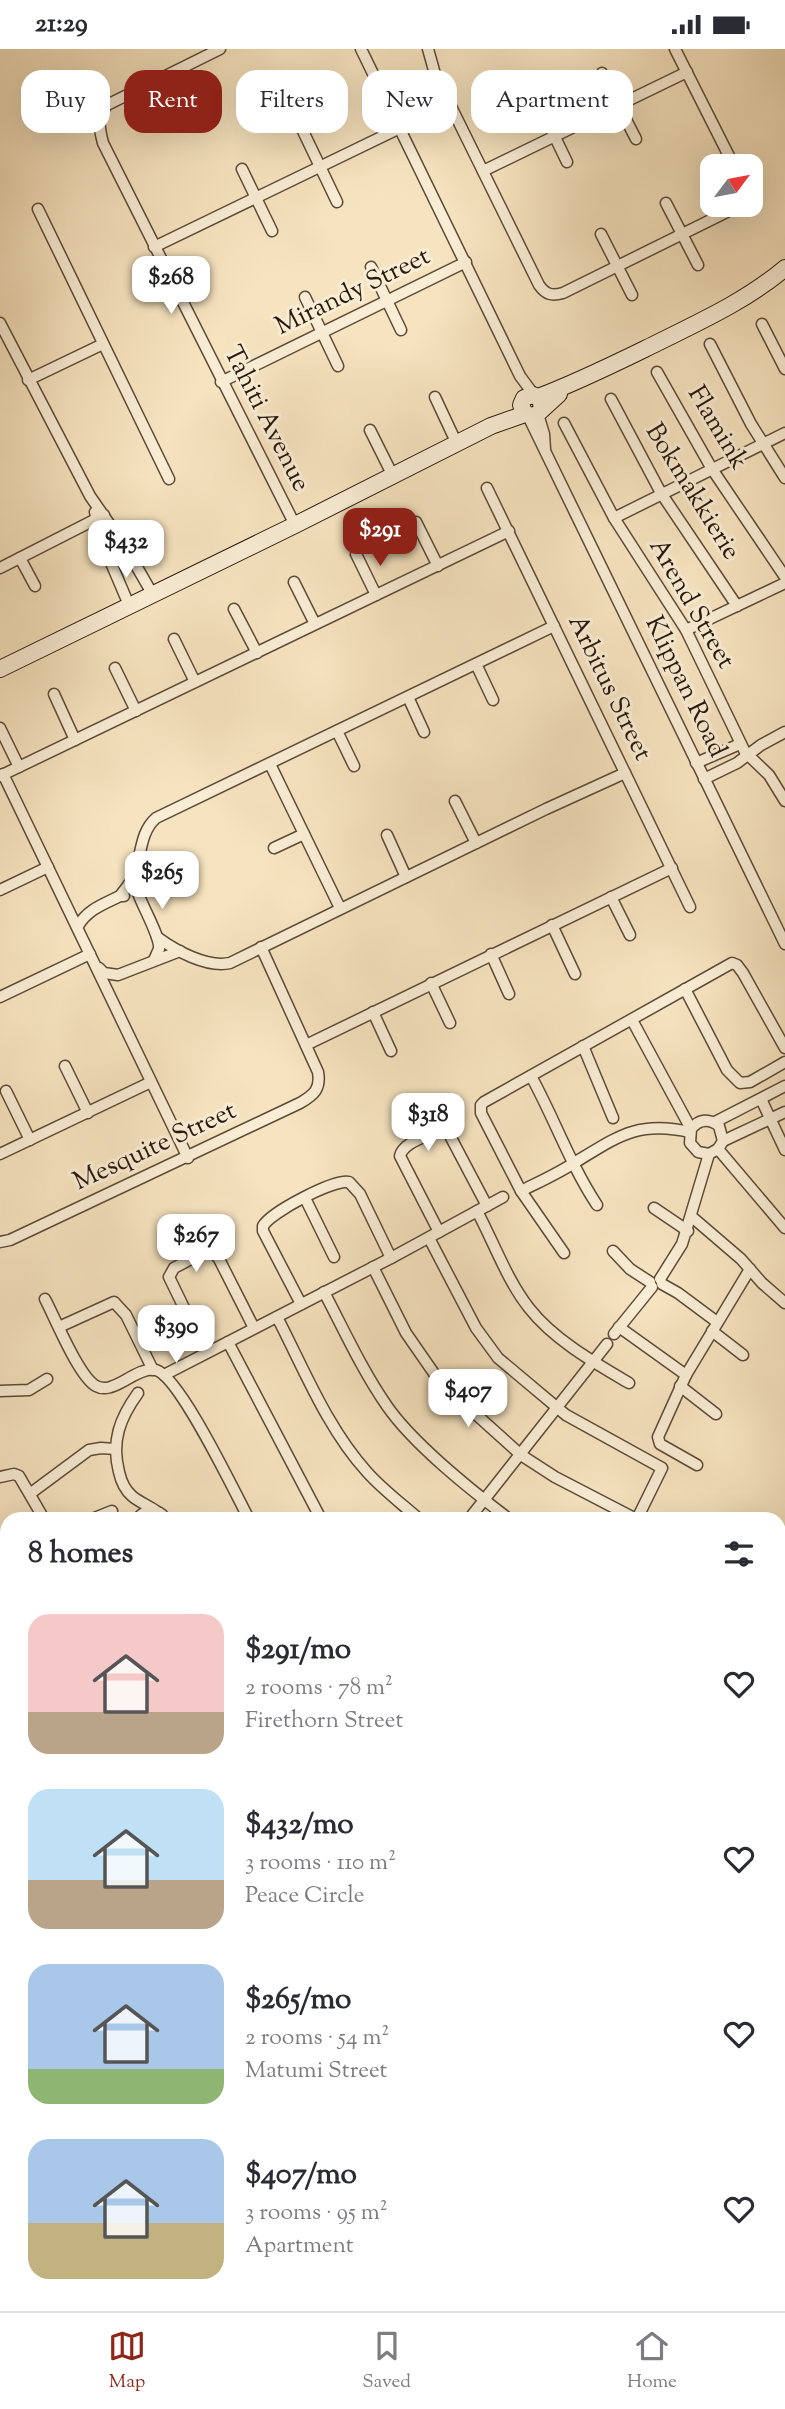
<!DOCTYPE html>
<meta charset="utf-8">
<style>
:root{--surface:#fff;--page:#f7f7f7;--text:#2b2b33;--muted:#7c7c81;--line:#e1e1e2;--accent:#8f2418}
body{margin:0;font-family:"Sorts Mill Goudy",serif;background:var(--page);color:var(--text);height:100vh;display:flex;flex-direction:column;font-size:26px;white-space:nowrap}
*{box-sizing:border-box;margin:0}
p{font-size:23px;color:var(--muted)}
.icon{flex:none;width:38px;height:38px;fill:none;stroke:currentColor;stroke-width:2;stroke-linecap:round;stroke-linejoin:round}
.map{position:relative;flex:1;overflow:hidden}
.drawer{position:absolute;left:0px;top:1463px;width:786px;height:800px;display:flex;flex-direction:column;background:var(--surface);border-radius:21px 21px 0 0;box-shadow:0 7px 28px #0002}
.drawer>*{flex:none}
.top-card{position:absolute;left:21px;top:21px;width:744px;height:63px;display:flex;gap:14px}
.needle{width:46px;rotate:58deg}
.buttons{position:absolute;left:700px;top:105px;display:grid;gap:14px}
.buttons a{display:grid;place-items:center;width:63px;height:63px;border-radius:14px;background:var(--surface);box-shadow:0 7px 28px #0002;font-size:35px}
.price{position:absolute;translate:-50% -60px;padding:0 16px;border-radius:14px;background:#fff;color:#222;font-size:23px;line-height:46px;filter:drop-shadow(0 2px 4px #0008)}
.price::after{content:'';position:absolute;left:50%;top:42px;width:21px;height:16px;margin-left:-10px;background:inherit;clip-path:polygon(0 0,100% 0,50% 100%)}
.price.active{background:var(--accent);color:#fff}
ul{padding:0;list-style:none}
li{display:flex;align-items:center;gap:21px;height:175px;padding:0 28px}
li span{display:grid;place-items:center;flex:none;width:196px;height:140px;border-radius:21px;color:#555}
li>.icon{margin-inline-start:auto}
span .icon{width:84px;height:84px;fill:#fffc;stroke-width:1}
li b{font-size:30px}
h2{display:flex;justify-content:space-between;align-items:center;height:84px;padding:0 28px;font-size:30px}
.pill{padding:0 24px;border-radius:21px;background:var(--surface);box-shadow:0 7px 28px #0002;font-size:24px;line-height:63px}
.pill.active{background:var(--accent);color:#fff}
.status{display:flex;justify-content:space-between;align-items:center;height:49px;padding:0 35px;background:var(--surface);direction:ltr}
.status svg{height:19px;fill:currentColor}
.menu{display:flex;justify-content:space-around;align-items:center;height:98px;border-top:2px solid var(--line);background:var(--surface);font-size:19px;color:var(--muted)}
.menu a{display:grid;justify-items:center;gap:4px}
.menu .active{color:var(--accent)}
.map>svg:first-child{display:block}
</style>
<div class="status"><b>21:29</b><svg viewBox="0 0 49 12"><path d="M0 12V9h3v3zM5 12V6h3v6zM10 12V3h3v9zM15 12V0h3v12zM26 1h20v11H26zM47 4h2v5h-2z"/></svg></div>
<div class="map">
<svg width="785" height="2262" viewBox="0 0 785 2262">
<rect width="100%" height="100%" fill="#f6e3bf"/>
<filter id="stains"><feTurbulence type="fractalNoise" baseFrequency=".00286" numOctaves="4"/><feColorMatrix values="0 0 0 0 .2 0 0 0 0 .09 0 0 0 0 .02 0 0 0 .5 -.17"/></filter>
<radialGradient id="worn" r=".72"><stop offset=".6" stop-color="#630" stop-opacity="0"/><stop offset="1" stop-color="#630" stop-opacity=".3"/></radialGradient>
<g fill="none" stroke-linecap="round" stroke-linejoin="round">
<defs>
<g id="street">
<path d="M220 0 107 56C97 68 99 79 103 94L295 476"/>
<polyline points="361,0 520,327 534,346"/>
<path d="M428 0 435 25 539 236C546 246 552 247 563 244L741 156"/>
<polyline points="675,0 734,117"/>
<polyline points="602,24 636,90"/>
<polyline points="539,55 567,113"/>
<polyline points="302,80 337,153"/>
<polyline points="242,120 272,182"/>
<polyline points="483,122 687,23"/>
<polyline points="666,154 698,216"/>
<polyline points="38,160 169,430"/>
<polyline points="601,185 632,246"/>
<polyline points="154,198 400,79"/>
<polyline points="371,218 401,281"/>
<polyline points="305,248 338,317"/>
<polyline points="0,274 90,447 126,499 153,546"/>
<polyline points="762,275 785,320"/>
<polyline points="710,295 751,375 785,429"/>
<polyline points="657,323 712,420 785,528"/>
<polyline points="28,331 103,295"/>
<polyline points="221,333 466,213"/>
<polyline points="435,348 457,395"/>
<polyline points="611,350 661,444 737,557"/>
<polyline points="538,365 544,385 545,400"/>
<polyline points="528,367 785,895"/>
<polyline points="564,374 614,469 686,581 745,703 769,726 785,752"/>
<polyline points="370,381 393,427"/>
<polyline points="487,439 690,858"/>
<polyline points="95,463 108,507 129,556"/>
<polyline points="614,469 785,384"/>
<polyline points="416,473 438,517"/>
<polyline points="356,505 376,546"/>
<polyline points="20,509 35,537"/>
<polyline points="0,519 104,466"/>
<polyline points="294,533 315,575"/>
<polyline points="234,560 257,604"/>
<polyline points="686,581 785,534"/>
<polyline points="174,590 195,633"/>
<polyline points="476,615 493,651"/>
<polyline points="115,619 136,662"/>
<polyline points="54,645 75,691"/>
<polyline points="408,648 424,683"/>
<polyline points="0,679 19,718"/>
<polyline points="337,682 354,717"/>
<polyline points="696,714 740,695"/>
<polyline points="270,715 340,859"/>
<polyline points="3,725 188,1109"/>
<polyline points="0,727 509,482"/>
<polyline points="704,730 737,714 761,696 785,683"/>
<polyline points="455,752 476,794"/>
<polyline points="387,786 406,828"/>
<polyline points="274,799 304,785"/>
<path d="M133 829C136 848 161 886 159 900 158 902 155 909 154 911"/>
<polyline points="0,841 48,818"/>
<path d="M120 847C124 841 130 835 133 828 142 808 139 784 156 769L554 577"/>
<polyline points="611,848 630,886"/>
<polyline points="552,876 575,925"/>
<path d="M78 877C88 860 104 855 120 847H124"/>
<path d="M157 888C176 902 207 919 230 914L546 760 625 724"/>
<polyline points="491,905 509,945"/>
<polyline points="99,919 104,924 118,926 180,902"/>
<polyline points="431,934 450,974"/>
<polyline points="685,940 727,1021 740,1034 750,1033 785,1013"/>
<polyline points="0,948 90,905"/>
<polyline points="373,963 391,1002"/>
<polyline points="632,971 691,1080"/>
<polyline points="306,996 672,819"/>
<polyline points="583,997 613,1069"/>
<polyline points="65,1017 88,1064"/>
<path d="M531 1027C555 1071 570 1115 597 1156"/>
<polyline points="6,1042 30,1091"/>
<polyline points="761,1050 785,1101"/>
<polyline points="715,1073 785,1037"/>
<polyline points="723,1092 785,1063"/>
<polyline points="718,1100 785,1179"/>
<polyline points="0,1105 151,1033"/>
<path d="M521 1142C539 1133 557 1125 574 1114 617 1088 637 1071 690 1083"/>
<polyline points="305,1149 334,1208"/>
<polyline points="654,1159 688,1182"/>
<path d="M477 1162C494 1194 507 1231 529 1259 554 1291 595 1314 629 1334"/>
<polyline points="692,1168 741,1210 762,1234 785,1254"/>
<path d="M439 1183 400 1107C403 1094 425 1088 437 1082L443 1080 448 1083 487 1157"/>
<polyline points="429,1189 476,1279 498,1309 566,1366 662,1419 637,1470"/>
<path d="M0 1193 10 1191 300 1054C314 1046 321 1040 318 1023L261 898"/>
<polyline points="613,1202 630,1220 650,1233"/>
<polyline points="564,1204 521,1142 481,1064 481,1056 484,1053 732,914 737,916 743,924 785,999"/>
<polyline points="373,1218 406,1284 440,1333 521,1406 555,1428 636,1470"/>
<path d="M660 1230 682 1195 709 1105 718 1100 723 1092 719 1077C709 1069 699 1070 691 1080L690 1094 698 1103 709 1105"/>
<polyline points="662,1235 678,1244 717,1273"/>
<path d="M324 1243C344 1281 362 1321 387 1357 414 1396 471 1441 509 1470"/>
<path d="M45 1250C55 1269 79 1328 96 1337 105 1342 114 1337 122 1333 131 1328 146 1318 156 1321 180 1328 235 1444 249 1470"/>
<path d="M301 1255 263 1182V1177C271 1163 334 1130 349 1133L360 1145 391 1209"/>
<path d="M277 1268C304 1320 327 1379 367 1423 382 1440 402 1455 419 1470"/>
<polyline points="59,1278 114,1253 126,1266 153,1321"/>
<polyline points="619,1278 686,1326"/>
<polyline points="712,1282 743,1306"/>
<polyline points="614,1285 652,1238"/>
<polyline points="228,1293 321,1470"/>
<polyline points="206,1304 169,1228 174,1219 206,1202 212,1202 219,1210 254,1279"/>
<polyline points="164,1326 391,1209 503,1148"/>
<polyline points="680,1337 716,1365"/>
<polyline points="0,1342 29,1341 47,1330"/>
<path d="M138 1344C120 1369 111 1392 119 1423 121 1432 125 1441 132 1447 139 1453 149 1457 156 1462"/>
<polyline points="697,1416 660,1395 658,1388 686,1326 750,1220"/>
<polyline points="0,1428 14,1425 19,1427 44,1470"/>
<polyline points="31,1444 89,1401 101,1399 115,1400"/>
<polyline points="92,1470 112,1462"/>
<path d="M137 1470C146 1459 158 1459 166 1470"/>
<polyline points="469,1470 607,1295"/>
<polyline points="0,1513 7,1522"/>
<polyline points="0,1533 7,1530"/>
<polyline points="0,1563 7,1566"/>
<polyline points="0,1636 7,1651"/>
<polyline points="779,1795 785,1781"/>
<polyline points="779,1831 785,1841"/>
<polyline points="779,1933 785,1944"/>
<polyline points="6,1955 7,1956"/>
<polyline points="779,2003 785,1999"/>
<polyline points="779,2083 785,2092"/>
<polyline points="0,2101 7,2086"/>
<polyline points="779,2201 785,2190"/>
<polyline points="0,2250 14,2262"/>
<polyline points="418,2256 425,2262"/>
<polyline points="432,2256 439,2262"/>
<polyline points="616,2256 620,2262"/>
<polyline points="512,2262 517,2256"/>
<polyline points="526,2262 530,2256"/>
</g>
<g id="secondary">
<path d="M538 348C578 333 616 314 655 295 701 272 746 252 785 219"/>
<polyline points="542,358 540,350 533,346 524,349 521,356 525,365 535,367 559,345"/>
<polyline points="0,620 295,476 491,377 525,365"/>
</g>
</defs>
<use href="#street" stroke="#5c4a38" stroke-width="13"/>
<use href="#secondary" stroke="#28170b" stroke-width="18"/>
<use href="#street" stroke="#f9edd5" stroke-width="10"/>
<use href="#secondary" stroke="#f9edd5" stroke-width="16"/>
</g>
<g text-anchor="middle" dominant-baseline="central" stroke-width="6" stroke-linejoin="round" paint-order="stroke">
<g font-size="26" fill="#28170b" stroke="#f9edd5">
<text transform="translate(353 243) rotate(-26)">Mirandy Street</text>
<text transform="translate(266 370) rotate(63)">Tahiti Avenue</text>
<text transform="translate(717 379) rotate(59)">Flamink</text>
<text transform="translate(692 443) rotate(58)">Bokmakkierie</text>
<text transform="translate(691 555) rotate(60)">Arend Street</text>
<text transform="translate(685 638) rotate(64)">Klippan Road</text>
<text transform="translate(609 639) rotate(64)">Arbitus Street</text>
<text transform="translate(155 1098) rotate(-25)">Mesquite Street</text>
</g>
</g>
<rect width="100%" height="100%" filter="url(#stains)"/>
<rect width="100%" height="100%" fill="url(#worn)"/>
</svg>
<div class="buttons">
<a><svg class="needle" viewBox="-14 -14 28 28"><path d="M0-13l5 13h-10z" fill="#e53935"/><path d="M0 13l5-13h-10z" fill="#7c7c81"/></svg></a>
</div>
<b class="price" style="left:171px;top:267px">$268</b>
<b class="price active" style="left:380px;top:519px">$291</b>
<b class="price" style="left:126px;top:531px">$432</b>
<b class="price" style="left:162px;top:862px">$265</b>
<b class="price" style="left:428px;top:1104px">$318</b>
<b class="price" style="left:196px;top:1225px">$267</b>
<b class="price" style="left:176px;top:1316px">$390</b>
<b class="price" style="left:468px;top:1380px">$407</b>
<div class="top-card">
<a class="pill">Buy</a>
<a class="pill active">Rent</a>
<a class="pill">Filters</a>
<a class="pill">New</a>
<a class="pill">Apartment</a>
</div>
<section class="drawer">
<h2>8 homes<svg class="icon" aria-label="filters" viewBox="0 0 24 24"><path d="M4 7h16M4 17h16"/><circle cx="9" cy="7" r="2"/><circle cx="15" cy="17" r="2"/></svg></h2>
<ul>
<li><span style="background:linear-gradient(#f6c9c9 70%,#b9a48a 0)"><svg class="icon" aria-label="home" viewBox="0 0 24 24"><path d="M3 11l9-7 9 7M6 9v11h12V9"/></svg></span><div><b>$291/mo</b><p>2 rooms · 78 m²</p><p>Firethorn Street</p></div><svg class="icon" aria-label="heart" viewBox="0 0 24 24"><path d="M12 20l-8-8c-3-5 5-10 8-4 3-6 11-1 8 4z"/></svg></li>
<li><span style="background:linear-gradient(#bfe0f5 65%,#b9a48a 0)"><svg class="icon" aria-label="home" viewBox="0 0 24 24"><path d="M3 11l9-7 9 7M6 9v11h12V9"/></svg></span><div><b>$432/mo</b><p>3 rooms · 110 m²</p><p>Peace Circle</p></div><svg class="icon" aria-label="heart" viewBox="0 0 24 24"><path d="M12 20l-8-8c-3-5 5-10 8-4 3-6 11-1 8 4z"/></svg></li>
<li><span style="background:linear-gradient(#a9c7e8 75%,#8fb573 0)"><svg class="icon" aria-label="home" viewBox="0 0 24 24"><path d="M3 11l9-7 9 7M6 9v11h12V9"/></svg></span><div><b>$265/mo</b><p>2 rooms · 54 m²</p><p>Matumi Street</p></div><svg class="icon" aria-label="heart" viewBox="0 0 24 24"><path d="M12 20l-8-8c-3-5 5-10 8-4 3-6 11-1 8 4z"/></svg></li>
<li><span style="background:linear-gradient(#a9c7e8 60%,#c2b280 0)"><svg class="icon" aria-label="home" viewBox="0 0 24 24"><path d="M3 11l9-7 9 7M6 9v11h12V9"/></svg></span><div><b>$407/mo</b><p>3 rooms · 95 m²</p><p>Apartment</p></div><svg class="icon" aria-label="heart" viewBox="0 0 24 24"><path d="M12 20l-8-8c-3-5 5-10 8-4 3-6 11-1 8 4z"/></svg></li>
</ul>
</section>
</div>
<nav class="menu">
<a class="active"><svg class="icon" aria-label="map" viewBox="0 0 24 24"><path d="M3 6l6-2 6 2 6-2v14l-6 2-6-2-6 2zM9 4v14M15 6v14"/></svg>Map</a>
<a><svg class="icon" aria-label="saved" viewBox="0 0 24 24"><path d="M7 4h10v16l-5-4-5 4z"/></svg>Saved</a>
<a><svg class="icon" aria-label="home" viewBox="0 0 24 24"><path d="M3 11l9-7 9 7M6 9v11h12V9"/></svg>Home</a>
</nav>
